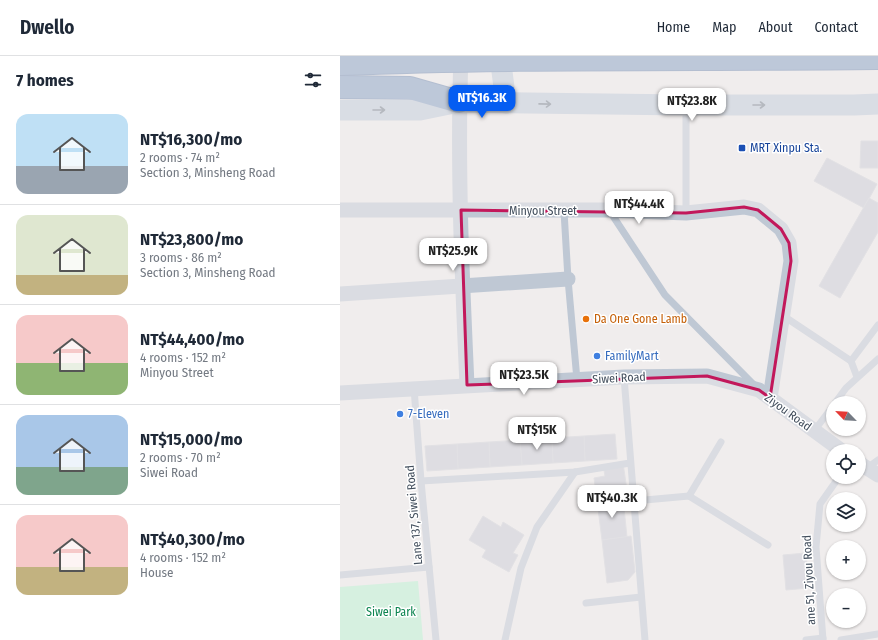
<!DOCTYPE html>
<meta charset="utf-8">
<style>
:root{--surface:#fff;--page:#f2f2f3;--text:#1f2937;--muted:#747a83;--line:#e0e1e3;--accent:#055df2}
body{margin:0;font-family:"Fira Sans Condensed",sans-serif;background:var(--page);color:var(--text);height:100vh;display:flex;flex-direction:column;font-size:15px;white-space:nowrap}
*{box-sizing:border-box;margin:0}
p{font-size:13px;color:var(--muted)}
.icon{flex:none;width:22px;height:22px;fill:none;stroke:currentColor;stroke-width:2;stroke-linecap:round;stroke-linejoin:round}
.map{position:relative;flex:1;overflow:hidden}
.panel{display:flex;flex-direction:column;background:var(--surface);width:340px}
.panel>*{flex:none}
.needle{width:26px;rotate:295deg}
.buttons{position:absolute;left:486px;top:340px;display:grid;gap:8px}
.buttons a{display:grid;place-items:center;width:40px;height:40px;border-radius:50%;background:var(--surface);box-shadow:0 1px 3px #0004;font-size:20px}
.price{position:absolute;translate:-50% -34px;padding:0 9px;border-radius:8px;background:#fff;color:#222;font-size:13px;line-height:26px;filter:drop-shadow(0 1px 2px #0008)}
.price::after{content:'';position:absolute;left:50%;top:24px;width:12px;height:9px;margin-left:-6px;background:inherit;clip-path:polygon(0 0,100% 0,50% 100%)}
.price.on{background:var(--accent);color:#fff}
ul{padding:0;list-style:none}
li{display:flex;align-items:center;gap:12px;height:100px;padding:0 16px}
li+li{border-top:1px solid var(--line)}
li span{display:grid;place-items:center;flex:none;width:112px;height:80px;border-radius:12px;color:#555}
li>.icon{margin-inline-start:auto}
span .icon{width:48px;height:48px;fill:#fffc;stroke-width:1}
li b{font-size:17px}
h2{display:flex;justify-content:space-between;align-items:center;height:48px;padding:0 16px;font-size:17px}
header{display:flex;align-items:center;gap:24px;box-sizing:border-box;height:56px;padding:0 20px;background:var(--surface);border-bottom:1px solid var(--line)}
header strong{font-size:19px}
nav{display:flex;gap:22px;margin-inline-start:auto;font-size:14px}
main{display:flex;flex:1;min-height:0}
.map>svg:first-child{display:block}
</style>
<header>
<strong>Dwello</strong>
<nav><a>Home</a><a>Map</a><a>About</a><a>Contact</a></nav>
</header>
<main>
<section class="panel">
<h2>7 homes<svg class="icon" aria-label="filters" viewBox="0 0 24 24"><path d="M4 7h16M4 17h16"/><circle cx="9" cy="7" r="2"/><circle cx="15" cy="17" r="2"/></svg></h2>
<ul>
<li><span style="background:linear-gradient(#bfe0f5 65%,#9aa5b1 0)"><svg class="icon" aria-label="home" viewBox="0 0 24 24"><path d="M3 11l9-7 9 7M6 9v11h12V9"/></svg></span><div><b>NT$16,300/mo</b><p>2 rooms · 74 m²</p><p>Section 3, Minsheng Road</p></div></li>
<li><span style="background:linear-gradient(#dfe7d0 75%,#c2b280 0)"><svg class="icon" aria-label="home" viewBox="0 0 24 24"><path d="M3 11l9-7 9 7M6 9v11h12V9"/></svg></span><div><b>NT$23,800/mo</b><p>3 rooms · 86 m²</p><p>Section 3, Minsheng Road</p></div></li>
<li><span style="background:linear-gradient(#f6c9c9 60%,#8fb573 0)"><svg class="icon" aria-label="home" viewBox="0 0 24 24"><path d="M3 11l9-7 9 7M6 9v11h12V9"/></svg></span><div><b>NT$44,400/mo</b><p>4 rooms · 152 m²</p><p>Minyou Street</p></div></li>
<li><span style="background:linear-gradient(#a9c7e8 65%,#7fa58c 0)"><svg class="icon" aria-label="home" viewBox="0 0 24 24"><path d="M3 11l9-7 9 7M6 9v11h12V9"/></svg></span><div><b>NT$15,000/mo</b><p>2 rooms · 70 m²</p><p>Siwei Road</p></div></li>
<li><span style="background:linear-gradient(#f6c9c9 65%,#c2b280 0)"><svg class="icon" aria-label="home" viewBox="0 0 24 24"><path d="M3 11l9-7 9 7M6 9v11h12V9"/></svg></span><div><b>NT$40,300/mo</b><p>4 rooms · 152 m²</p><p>House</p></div></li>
</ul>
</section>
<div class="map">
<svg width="538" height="584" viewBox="0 0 538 584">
<rect width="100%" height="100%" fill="#f0eded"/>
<polygon fill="#b6f3d1" points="78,525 83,584 0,584 0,531"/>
<g fill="#c8cbd4" stroke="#d0d2da">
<polygon points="521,85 538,85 538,112 520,112"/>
<polygon points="487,102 537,128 524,152 474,125"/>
<polygon points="529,142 538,147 538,176 500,242 479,230"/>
<polygon points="275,378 277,403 245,405 244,380"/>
<polygon points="244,380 245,405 213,407 212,382"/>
<polygon points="212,382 213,407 182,409 180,384"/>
<polygon points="180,384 182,409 150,411 149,386"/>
<polygon points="149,386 150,411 118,413 117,388"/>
<polygon points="117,388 118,413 87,415 85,390"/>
<polygon points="283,407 288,441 257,445 254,422 265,420 263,409"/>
<polygon points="283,442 287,481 262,484 257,445"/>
<polygon points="143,460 161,471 163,466 184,479 173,497 178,499 169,516 142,501 146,494 129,484"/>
<polygon points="291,480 295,516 288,524 267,527 262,484"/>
<polygon points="466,497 469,532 446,534 443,499"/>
</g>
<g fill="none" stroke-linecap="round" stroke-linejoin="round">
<defs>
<polyline id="highway" points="0,31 70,32 119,46"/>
</defs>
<use href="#highway" stroke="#6a86ae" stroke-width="24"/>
<g stroke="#bfc8d4" stroke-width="7">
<polyline points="346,52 346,157"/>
<polyline points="269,154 325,239 414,329"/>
<polyline points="224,155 228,223 237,324"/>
<polyline points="442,259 511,305"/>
<polyline points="284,321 305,584"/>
<polyline points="517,321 511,305 538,269"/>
<polyline points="74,332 81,425 96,584"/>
<polyline points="495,347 506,332 538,303"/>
<polyline points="474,375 493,350"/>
<polyline points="527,412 538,404"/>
<polyline points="81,425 235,416 290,407"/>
<polyline points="349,440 381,386"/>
<polyline points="294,445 349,440 428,489"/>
<polyline points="0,519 89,511"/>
<polyline points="246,547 301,541"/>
<polyline points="165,584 181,512 197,471 235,416"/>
<polyline points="466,584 483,582"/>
<polyline points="483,584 476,491 480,448 499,421"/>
<polyline points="501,584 538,578"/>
</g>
<g stroke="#bfc8d4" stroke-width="15">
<path d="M121 0C117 110 122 219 127 329"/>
<polyline points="0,154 269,154 346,157 404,151 418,154 441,173 449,187 451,205 430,342"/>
<polyline points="0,238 228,223"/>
<polyline points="0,337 284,321 367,320 419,334 502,395"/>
<polyline points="519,407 538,419"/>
</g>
<g stroke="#bdc9d9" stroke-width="21">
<polyline points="160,0 166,47"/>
<polyline points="0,54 80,54 119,46 345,49 514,49 538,48"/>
</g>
<use href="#highway" stroke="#7f9bc2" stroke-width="22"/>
<defs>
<path id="highway-bridge" d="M0 8C179 1 359 4 538 2"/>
</defs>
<use href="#highway-bridge" stroke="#6a86ae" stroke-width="24" stroke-linecap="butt"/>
<use href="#highway-bridge" stroke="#7f9bc2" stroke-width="22"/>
</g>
<defs><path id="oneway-shaft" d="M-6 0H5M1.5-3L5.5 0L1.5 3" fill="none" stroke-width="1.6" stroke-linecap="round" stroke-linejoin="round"/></defs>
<g stroke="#6e7a88">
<use href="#oneway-shaft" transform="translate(205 48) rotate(1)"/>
<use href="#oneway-shaft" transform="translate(419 49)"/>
<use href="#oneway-shaft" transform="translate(39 54)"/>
</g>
<path d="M0 0H538V584H0ZM404 151 418 154 441 173 449 187 451 205 430 342 419 334 367 320 127 329 121 154 346 157Z" fill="#f0eded" fill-opacity=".55" fill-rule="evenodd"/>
<path fill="none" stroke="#c2185b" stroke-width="3" stroke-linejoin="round" d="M404 151 418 154 441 173 449 187 451 205 430 342 419 334 367 320 127 329 121 154 346 157Z"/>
<rect fill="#1a4fb4" stroke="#fff" stroke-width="1.5" x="398" y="88" width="8" height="8" rx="2"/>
<circle fill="#e8710a" stroke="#fff" stroke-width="1.5" cx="246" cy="263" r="4"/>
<g fill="#3f7fe0" stroke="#fff" stroke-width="1.5">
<circle cx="257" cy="300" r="4"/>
<circle cx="60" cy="358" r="4"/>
</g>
<g text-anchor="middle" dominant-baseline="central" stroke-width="3" stroke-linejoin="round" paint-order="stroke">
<g font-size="12" fill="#164399" stroke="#fff" text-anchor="start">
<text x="410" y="92">MRT Xinpu Sta.</text>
</g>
<g font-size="12" fill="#434f5d" stroke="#fff">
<text x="203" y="155">Minyou Street</text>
<text transform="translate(279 322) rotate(-3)">Siwei Road</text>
<text transform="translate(448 356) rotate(36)">Ziyou Road</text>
<text transform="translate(74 459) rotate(-95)">Lane 137, Siwei Road</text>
<text transform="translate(469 524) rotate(-93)">ane 51, Ziyou Road</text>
</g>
<g font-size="12" fill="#c56008" stroke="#fff" text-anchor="start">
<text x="254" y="263">Da One Gone Lamb</text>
</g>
<g font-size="12" fill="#366cbe" stroke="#fff" text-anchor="start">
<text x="265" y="300">FamilyMart</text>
<text x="68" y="358">7-Eleven</text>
</g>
<g font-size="12" fill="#0d8551" stroke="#fff">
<text x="51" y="556">Siwei Park</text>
</g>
</g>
</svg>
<div class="buttons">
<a><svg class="needle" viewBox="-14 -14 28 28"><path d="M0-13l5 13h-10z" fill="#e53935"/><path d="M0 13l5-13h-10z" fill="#747a83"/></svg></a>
<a><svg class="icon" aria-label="locate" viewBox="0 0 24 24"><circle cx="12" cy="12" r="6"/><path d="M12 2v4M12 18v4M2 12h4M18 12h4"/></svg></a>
<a><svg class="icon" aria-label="layers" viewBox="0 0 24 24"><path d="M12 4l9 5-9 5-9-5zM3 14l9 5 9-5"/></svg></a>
<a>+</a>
<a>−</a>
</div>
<b class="price on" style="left:142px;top:63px">NT$16.3K</b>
<b class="price" style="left:352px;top:66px">NT$23.8K</b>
<b class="price" style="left:299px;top:169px">NT$44.4K</b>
<b class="price" style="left:113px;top:216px">NT$25.9K</b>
<b class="price" style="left:184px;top:340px">NT$23.5K</b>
<b class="price" style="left:197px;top:395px">NT$15K</b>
<b class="price" style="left:272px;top:463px">NT$40.3K</b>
</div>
</main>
